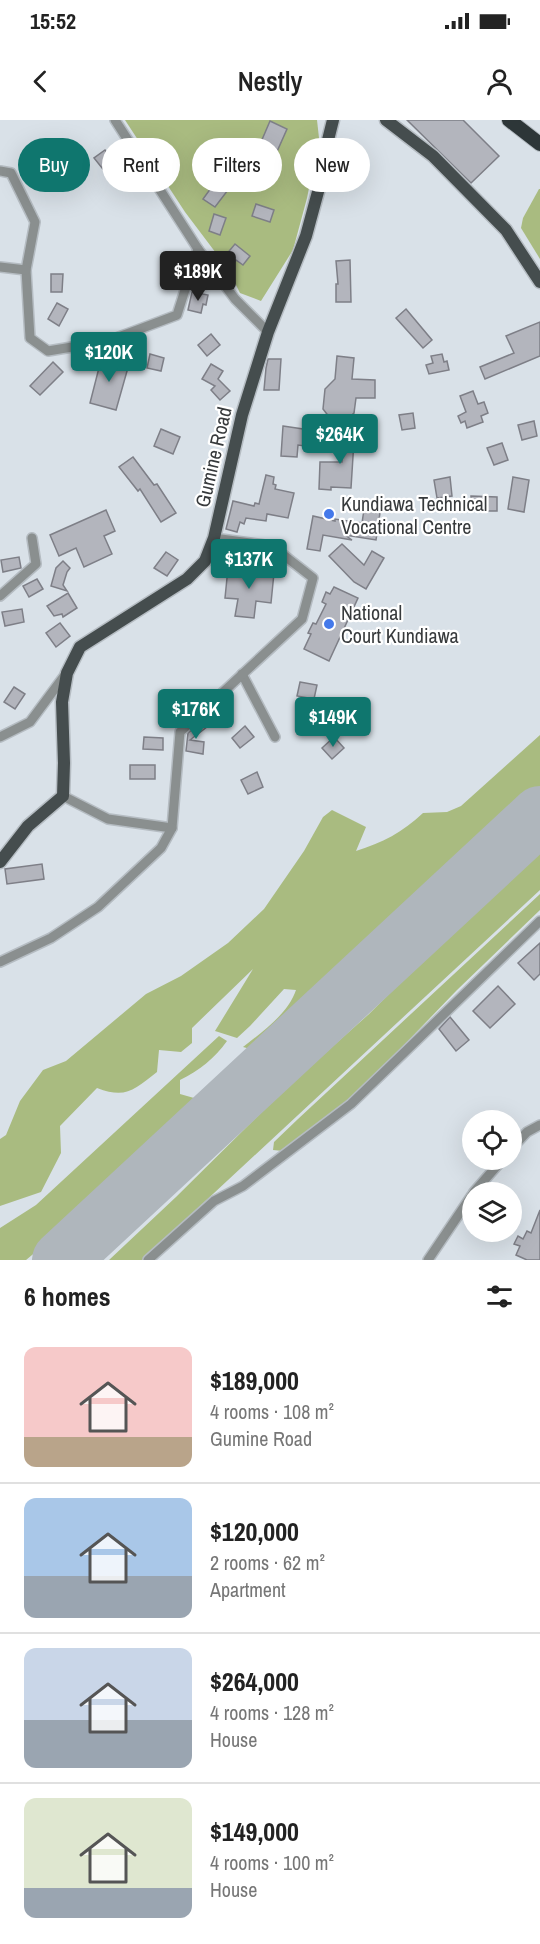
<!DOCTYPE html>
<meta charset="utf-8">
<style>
:root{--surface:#fff;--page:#f6f6f6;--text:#222;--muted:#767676;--line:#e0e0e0;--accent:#0f766e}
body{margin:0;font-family:"Archivo Narrow",sans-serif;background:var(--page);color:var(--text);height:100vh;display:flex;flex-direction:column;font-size:22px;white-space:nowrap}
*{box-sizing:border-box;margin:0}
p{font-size:20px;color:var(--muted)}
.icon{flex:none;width:33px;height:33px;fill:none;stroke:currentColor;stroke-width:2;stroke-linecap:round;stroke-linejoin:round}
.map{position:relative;height:1140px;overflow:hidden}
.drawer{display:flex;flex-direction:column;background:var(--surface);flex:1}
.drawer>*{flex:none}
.hud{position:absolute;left:18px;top:18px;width:504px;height:54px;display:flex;gap:12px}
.buttons{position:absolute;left:462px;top:990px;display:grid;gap:12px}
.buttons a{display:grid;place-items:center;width:60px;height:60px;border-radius:50%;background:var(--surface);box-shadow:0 6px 24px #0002;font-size:30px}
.price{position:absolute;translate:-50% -51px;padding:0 14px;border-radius:6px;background:var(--accent);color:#fff;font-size:20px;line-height:39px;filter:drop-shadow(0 2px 3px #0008)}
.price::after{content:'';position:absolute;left:50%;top:36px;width:18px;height:14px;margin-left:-9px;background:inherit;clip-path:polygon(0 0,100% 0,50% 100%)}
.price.selected{background:#222;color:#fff}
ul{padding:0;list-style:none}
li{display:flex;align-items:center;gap:18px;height:150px;padding:0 24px}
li+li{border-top:2px solid var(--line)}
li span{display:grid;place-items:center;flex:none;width:168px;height:120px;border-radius:12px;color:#555}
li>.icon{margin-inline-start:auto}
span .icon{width:72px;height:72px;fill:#fffc;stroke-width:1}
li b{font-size:26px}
h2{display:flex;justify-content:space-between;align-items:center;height:72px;padding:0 24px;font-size:26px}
.tag{padding:0 21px;border-radius:27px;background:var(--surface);box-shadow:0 6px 24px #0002;font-size:21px;line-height:54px}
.tag.selected{background:var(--accent);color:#fff}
.status{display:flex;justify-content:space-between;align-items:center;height:42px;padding:0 30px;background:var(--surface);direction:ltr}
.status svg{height:16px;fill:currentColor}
header{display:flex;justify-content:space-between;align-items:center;height:78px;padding:0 24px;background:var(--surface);font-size:27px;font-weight:600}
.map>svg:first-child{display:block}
</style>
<div class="status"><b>15:52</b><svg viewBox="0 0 49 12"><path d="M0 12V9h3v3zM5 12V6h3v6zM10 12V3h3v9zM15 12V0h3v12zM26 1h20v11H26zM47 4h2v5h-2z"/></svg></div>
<header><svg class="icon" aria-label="back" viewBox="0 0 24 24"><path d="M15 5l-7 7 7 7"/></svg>Nestly<svg class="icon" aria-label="person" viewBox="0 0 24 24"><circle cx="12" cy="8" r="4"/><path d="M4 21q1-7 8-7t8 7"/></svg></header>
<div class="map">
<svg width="540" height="1140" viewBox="0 0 540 1140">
<rect width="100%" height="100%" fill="#d9e1e8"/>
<g fill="#a9bb80">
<polygon points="125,0 317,0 319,18 307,78 293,130 261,181 240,173 228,149 185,92"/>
<polygon points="539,69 540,69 540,139 521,108 523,98"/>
<path d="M540 615V668L258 931 243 927C262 912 288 894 296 870L284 869 250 906 237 918 215 911 253 849 192 908V923L181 932 159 930 157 952C134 970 126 979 97 968L60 1006 61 1033 41 1072 0 1086V1019L6 1015 20 981 43 950 66 941 146 874 181 856 228 823 264 789 304 731 323 697 332 690 366 707 356 731C382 723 403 712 423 693L447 692 461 686Z"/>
<polygon points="540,730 540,770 142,1140 109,1140 176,1077 286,968 369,894 411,852"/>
<polygon points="540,774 540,790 457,870 349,982 283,1031 273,1030 274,1022 298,999"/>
<path d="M219 916 227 921C214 939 200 950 180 960V974L201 980 80 1095 26 1140H0V1108L36 1085Z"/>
</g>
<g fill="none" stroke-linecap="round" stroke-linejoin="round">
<polyline stroke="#afb6bc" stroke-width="58" points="61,1140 540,695"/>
</g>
<g fill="#b3b5bd" stroke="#7e7f87" stroke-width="1.5">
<polygon points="407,0 463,0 499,36 471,63"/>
<polygon points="270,1 287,9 275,36 258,29"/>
<polygon points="105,30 121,50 110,58 94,38"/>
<polygon points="216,61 228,70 215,87 203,79"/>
<polygon points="256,84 274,90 270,102 252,96"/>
<polygon points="214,94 226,98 220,115 209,111"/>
<polygon points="235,124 250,136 243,145 236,140 234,143 225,136"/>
<polygon points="350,140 351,182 336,182 336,164 338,164 336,141"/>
<polygon points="51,154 63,154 62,172 51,172"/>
<polygon points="192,172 208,175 206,185 203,184 201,193 188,190"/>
<polygon points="57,183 68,189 59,206 48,199"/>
<polygon points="406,189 432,220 423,228 396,198"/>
<polygon points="540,202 540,236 485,259 480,247 514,233 506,216"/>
<polygon points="211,214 220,225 207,236 198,225"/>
<polygon points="150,234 164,238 161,251 147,248"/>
<polygon points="442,234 444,242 447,241 449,250 429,254 426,245 433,243 431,236"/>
<polygon points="102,236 129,244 116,290 90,283"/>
<polygon points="337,236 354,238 352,259 375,260 375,278 356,278 354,293 346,300 330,298 323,289 325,269 335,259"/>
<polygon points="268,239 281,239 279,270 264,270 266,248"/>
<polygon points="53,242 63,252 40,275 30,266"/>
<polygon points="211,244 223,251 218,259 230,271 220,280 211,270 215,266 202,259"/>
<polygon points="473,271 478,284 484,282 488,293 481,296 483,302 467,308 465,301 461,303 458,296 466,292 460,276"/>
<polygon points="413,293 415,308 402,310 399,295"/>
<polygon points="534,301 537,316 522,320 518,305"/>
<polygon points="344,304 355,305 351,368 331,367 331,370 319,369 320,342 342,342"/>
<polygon points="283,306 330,313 328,329 298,325 297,337 281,336"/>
<polygon points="161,309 180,317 173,334 154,326"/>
<polygon points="502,323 508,340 494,345 487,328"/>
<polygon points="133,337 154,365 157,364 176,393 161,402 140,369 138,371 119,347"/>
<polygon points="266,355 274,357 273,364 276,365 275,369 294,373 288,398 267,394 266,401 246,398 244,404 240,402 237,412 226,409 233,381 254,386 255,383 259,384"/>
<polygon points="450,357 452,376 437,378 434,360"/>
<polygon points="513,357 529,360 524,392 508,389"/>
<polygon points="471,376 497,377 497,391 471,391"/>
<polygon points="365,383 381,386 376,420 345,415 352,420 323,415 320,431 307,429 313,396 335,401 335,399 362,403"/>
<polygon points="106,390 115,411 104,416 112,434 84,447 76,428 59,436 50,415"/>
<polygon points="342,424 364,445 372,431 384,438 366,469 354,462 329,436"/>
<polygon points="166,432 178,440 167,456 154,448"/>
<polygon points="19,437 21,448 3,452 1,440"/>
<polygon points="63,441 70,448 67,452 63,465 67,471 51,466 56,448"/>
<polygon points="228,448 274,453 271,483 256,481 254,498 235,496 238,479 225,478"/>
<polygon points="37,459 43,469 29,477 23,466"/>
<polygon points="334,467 358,478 329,541 304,529 311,514 308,513 313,503 316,504 326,484 322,482 326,472 330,474"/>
<polygon points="68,473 77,488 63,497 62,494 54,496 47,486"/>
<polygon points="22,489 24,502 5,506 2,492"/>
<polygon points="60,503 70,516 56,527 46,513"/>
<polygon points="300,562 317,565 314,579 297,576"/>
<polygon points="14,567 25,574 15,589 4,582"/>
<polygon points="310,587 319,602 308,610 298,595"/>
<polygon points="202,601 207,607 190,620 204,622 203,634 186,631 188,613"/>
<polygon points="245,606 254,617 240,628 232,618"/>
<polygon points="144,617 163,618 163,630 143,629"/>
<polygon points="334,617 344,628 332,639 322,628"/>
<rect x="130" y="645" width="25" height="14"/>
<polygon points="257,652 263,667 248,674 241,660"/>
<polygon points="42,744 44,759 7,764 5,749"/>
<polygon points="540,823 540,854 534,860 518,843"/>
<polygon points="498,866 515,884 490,908 473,891"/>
<polygon points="450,897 469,920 456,931 439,909"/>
<polygon points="540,1090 540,1140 527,1140 516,1135 520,1126 514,1124 518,1116 523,1119 527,1111 531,1113"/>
</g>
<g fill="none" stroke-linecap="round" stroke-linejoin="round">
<defs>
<g id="minor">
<polyline points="115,0 198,129 235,179 268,212"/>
<polyline points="0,51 11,53 35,102 26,150 30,218 48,231 108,221 177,195 198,129"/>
<polyline points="0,147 26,150"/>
<polyline points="0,476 36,444 32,418"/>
<polyline points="242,554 275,617"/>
<polyline points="0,617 30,602 65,555"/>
<polyline points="63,676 108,699 172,708 180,612 302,499 313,458 272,426 214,418"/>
<polyline points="0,842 51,818 98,787 161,728 172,708"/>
<polyline points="512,1028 527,1012 540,1005"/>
<polyline points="474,1072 502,1040"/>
<polyline points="148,1140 214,1081 243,1066 351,984 540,801"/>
<polyline points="428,1140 472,1075"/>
</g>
<g id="major">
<polyline points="386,0 433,36 506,110 540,162"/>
<polyline points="0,742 28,706 63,676 64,643 62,582 67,553 80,527 187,459 205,441 214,418 242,295 268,212 306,116 322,57 325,32 333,0"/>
</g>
<polyline id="highway" points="509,0 540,24"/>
</defs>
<use href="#minor" stroke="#b5bcc2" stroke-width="12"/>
<use href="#major" stroke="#b5bcc2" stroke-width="15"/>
<use href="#highway" stroke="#b5bcc2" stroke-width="16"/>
<use href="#minor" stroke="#8a8f8f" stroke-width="9"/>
<use href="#major" stroke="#454d4e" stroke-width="12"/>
<use href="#highway" stroke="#2d3638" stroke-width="14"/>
</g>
<g fill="#4479ea" stroke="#fff" stroke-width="2">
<circle cx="329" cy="394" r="6"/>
<circle cx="329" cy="504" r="6"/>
</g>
<g text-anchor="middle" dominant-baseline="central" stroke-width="4.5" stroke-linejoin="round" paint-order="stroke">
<g font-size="20" fill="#373a3c" stroke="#fff">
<text transform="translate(213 337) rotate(-77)">Gumine Road</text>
</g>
<g font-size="20" fill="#373a3c" stroke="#fff" text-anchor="start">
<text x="341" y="383">Kundiawa Technical<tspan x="341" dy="23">Vocational Centre</tspan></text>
<text x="341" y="492">National<tspan x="341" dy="23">Court Kundiawa</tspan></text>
</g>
</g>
</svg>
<div class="buttons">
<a><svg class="icon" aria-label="locate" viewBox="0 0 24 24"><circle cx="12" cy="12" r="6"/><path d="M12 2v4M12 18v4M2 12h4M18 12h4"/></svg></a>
<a><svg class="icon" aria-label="layers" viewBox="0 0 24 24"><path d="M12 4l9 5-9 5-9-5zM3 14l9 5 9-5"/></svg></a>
</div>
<b class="price selected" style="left:198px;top:182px">$189K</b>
<b class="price" style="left:109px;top:263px">$120K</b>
<b class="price" style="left:340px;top:345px">$264K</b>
<b class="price" style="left:249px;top:470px">$137K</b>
<b class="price" style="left:196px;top:620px">$176K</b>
<b class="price" style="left:333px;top:628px">$149K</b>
<div class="hud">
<a class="tag selected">Buy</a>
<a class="tag">Rent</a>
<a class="tag">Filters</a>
<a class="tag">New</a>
</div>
</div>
<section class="drawer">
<h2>6 homes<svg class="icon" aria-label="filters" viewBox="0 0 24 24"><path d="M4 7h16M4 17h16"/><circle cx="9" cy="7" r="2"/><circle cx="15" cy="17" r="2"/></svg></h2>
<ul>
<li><span style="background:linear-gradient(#f6c9c9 75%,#b9a48a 0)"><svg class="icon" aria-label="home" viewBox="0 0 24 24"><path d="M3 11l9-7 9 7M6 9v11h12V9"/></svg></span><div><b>$189,000</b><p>4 rooms · 108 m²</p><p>Gumine Road</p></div></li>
<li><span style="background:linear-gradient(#a9c7e8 65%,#9aa5b1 0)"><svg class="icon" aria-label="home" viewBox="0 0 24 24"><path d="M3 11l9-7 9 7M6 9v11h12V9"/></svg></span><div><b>$120,000</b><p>2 rooms · 62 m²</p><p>Apartment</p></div></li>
<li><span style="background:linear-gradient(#c9d6e8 60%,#9aa5b1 0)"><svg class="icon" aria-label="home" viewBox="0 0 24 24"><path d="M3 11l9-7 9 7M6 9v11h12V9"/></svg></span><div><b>$264,000</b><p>4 rooms · 128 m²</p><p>House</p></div></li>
<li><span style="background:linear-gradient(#dfe7d0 75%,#9aa5b1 0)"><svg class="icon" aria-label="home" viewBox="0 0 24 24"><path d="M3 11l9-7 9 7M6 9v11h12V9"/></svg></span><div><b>$149,000</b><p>4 rooms · 100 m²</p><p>House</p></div></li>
</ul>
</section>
